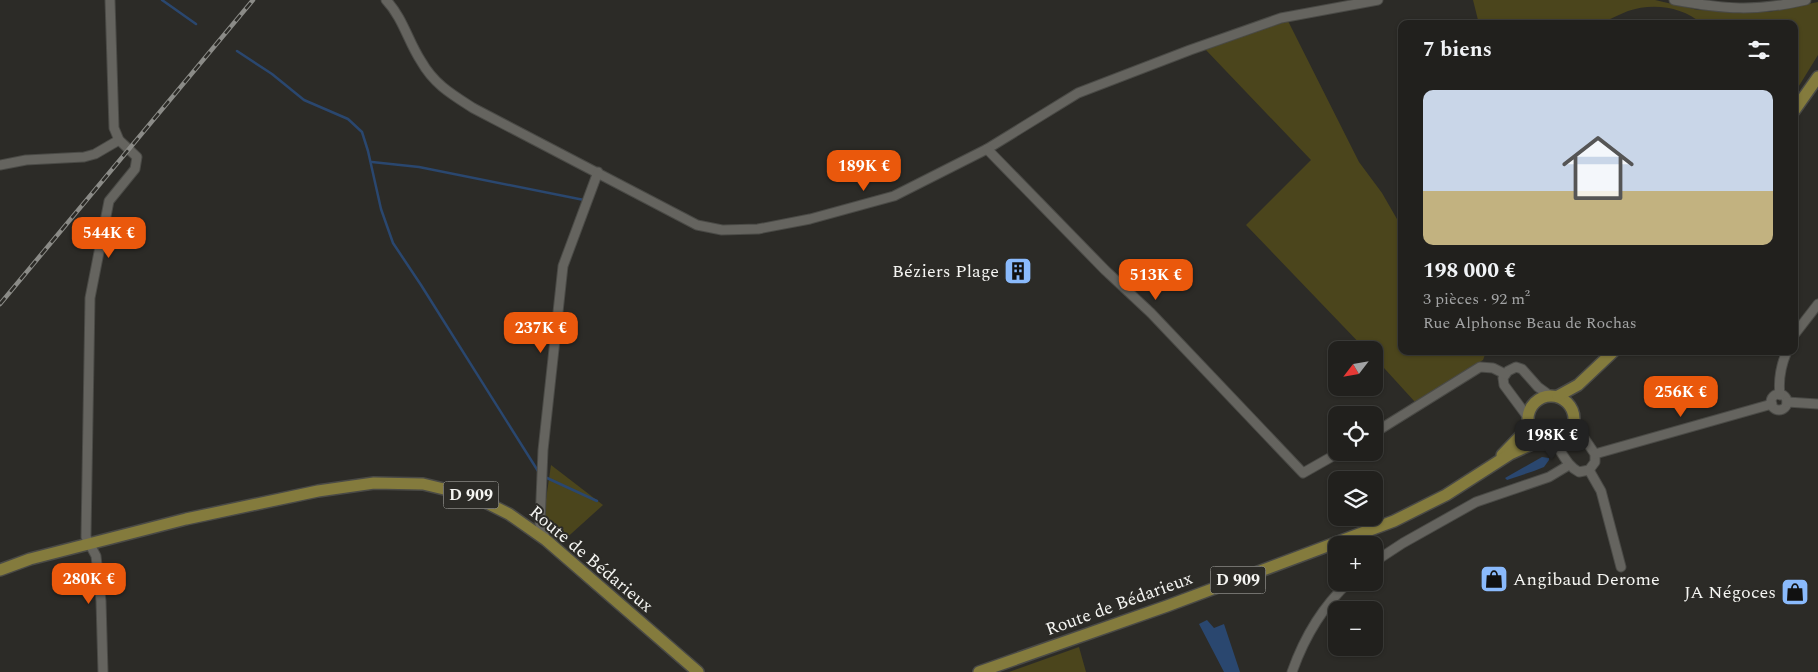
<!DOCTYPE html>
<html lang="fr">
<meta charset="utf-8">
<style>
:root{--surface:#21201d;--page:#2d2d2a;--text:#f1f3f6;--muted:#a2a3a4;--line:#3e3e3b;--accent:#ea580c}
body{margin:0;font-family:Spectral,serif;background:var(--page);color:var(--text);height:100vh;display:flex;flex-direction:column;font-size:19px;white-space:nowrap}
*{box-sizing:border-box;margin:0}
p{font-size:16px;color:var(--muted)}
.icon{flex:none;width:28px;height:28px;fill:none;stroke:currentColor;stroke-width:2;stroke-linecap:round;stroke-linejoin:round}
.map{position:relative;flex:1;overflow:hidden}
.drawer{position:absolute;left:1398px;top:20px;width:400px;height:335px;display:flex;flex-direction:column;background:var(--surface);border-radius:10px;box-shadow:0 1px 4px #0004,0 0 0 1px var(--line)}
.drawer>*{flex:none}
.needle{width:32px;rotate:239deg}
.controls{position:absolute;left:1328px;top:341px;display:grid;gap:10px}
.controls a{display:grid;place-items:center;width:55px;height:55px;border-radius:10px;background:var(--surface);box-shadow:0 1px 4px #0004,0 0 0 1px var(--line);font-size:25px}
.price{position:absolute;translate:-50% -42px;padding:0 11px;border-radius:10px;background:var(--accent);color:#fff;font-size:16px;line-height:32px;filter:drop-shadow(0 1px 2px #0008)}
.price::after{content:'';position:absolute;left:50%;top:30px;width:15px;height:11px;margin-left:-8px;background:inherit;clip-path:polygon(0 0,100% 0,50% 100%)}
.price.current{background:#222;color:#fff}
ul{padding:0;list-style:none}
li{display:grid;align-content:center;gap:10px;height:265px;padding:0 25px}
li+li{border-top:1px solid var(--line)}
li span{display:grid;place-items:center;height:155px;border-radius:10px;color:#555}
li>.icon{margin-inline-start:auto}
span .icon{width:90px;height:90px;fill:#fffc;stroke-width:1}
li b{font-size:21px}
h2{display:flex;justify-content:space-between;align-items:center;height:60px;padding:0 25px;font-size:21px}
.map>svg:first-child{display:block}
</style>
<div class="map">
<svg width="1818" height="672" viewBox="0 0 1818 672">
<rect width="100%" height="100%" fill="#2c2b27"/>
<g fill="#4b451c">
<path d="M1473 0H1655L1698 10 1769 12 1818 2V55L1794 94V24H1702C1682 6 1652 3 1628 11 1620 14 1613 18 1606 21V24H1479Z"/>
<polygon points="1288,21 1359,162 1382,193 1401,226 1401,351 1486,352 1483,360 1415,402 1374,357 1374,350 1366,350 1246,225 1311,160 1205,49"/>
<polygon points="551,465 603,505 562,542 543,520"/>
<polygon points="1079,647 1086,672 1009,672"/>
</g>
<g fill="#2a476f">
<polygon points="1542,457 1549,458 1549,460 1544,467 1534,471 1507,480 1505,478"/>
<polygon points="1207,620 1214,628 1224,624 1240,672 1224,672 1199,624"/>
</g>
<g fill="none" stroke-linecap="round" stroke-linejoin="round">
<g stroke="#2a476f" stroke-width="2.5">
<polyline points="162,0 196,24"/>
<polyline points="237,51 272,74 304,100 348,119 362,132 368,151 381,209 393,243 421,285 538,471"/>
<polyline points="372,162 419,167 584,200"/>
<polyline points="547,478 597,501"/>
</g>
<defs>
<g id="minor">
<path d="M386 0C403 18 408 41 421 61 434 84 451 94 473 108L697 225 722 230 758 229 810 219 894 196 987 149 1078 93 1190 50 1281 18 1378 0"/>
<path d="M1674 0C1724 9 1755 12 1806 0"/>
<polyline points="987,149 1105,270 1151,313 1303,473 1340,452"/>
<polyline points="0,165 26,160 84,157 95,154 119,140"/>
<polyline points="1794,335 1818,304"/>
<circle cx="1779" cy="402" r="8"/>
<path d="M1780 395C1778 379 1781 365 1787 351"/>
<polyline points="1787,402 1818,404"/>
<polyline points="1527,416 1504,385 1503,378 1508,371 1516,367 1522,369 1538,387 1549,395"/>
<polyline points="1374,433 1480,367 1493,368 1505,374"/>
<path d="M1554 442C1563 453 1566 465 1579 472L1589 470 1595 462V454L1582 435 1574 418"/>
<polyline points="1595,454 1772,404"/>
<polyline points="1589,470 1601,491 1621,567"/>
<polyline points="546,540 540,524 543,450 563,266 598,172"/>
<polyline points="1374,562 1403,543 1476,502 1549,477 1569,465"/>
<polyline points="103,672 101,601 96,556 86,537 90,298 109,201 135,169 137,157 119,140 114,128 110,0"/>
<path d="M1292 672C1304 638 1322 607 1349 582"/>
</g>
<g id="major">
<polyline points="1794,111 1818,77"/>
<circle cx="1551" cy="419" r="23"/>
<polyline points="1558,396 1578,385 1614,351"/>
<polyline points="1502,455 1525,431 1528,425"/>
<polyline points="0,570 30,559 186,519 318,491 374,483 423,484 473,496 509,514 546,540 698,672"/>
<polyline points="979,672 1167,606 1394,521 1446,495 1510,454 1541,440"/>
</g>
</defs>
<use href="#minor" stroke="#4a4a46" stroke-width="11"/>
<use href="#major" stroke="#4a4a46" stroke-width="14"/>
<use href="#minor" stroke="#65645f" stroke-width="9"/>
<use href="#major" stroke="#847b3d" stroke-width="11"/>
<defs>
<polyline id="rail" points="0,304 253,0"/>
</defs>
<use href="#rail" stroke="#8b8b87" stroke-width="4.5"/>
<use href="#rail" stroke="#2c2b27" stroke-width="2.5" stroke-dasharray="8" stroke-linecap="butt"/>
</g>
<defs>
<symbol id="building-square" viewBox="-11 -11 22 22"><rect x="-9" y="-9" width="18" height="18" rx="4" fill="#8abafc" stroke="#2c2b27"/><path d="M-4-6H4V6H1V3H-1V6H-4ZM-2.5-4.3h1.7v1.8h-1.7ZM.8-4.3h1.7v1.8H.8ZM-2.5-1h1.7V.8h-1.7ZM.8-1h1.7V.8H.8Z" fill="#111"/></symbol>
<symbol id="shop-square" viewBox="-11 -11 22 22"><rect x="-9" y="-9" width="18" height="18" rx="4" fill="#8abafc" stroke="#2c2b27"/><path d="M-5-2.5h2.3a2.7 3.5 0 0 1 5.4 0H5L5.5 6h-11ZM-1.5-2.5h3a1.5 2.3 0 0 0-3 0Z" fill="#111"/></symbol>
</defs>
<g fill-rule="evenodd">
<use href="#building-square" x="1002" y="255" width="32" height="32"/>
<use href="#shop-square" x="1478" y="563" width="32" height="32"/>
<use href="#shop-square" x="1779" y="576" width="32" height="32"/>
</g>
<g text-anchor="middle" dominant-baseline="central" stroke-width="4" stroke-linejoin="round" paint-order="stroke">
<g fill="#2c2b27" stroke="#b8b8b4" stroke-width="1">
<rect x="443.5" y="481.5" width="55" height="27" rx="4"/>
<rect x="1210.5" y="566.5" width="55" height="27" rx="4"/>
</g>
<g font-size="16" font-weight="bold" fill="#f4f4f1">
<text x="471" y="495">D 909</text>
<text x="1238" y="580">D 909</text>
</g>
<g font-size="18" fill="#f4f4f1" stroke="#2c2b27" text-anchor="end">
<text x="999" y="271">Béziers Plage</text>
<text x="1513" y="579" text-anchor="start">Angibaud Derome</text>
<text x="1776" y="592">JA Négoces</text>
</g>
<g font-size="18" fill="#f4f4f1" stroke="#2c2b27">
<text transform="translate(591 559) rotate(40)">Route de Bédarieux</text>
<text transform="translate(1119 604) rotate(-20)">Route de Bédarieux</text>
</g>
</g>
</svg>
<div class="controls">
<a><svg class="needle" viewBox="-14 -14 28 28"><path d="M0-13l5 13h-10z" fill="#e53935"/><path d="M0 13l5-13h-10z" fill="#a2a3a4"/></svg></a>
<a><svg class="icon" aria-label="locate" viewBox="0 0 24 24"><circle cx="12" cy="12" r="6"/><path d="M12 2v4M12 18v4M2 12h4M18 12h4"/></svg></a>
<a><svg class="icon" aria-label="layers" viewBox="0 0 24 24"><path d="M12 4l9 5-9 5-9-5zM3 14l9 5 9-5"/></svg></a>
<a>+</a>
<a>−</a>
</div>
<b class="price" style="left:864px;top:192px">189K €</b>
<b class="price" style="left:109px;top:259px">544K €</b>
<b class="price" style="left:1156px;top:301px">513K €</b>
<b class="price" style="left:541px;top:354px">237K €</b>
<b class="price" style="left:1681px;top:418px">256K €</b>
<b class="price current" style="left:1552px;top:461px">198K €</b>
<b class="price" style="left:89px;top:605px">280K €</b>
<section class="drawer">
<h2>7 biens<svg class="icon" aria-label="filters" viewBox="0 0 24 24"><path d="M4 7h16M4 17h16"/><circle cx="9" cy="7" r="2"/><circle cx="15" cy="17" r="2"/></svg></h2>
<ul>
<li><span style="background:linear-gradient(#c9d6e8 65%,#c2b280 0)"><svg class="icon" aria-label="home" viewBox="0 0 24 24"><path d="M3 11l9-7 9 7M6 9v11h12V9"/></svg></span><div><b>198 000 €</b><p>3 pièces · 92 m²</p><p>Rue Alphonse Beau de Rochas</p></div></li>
</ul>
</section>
</div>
